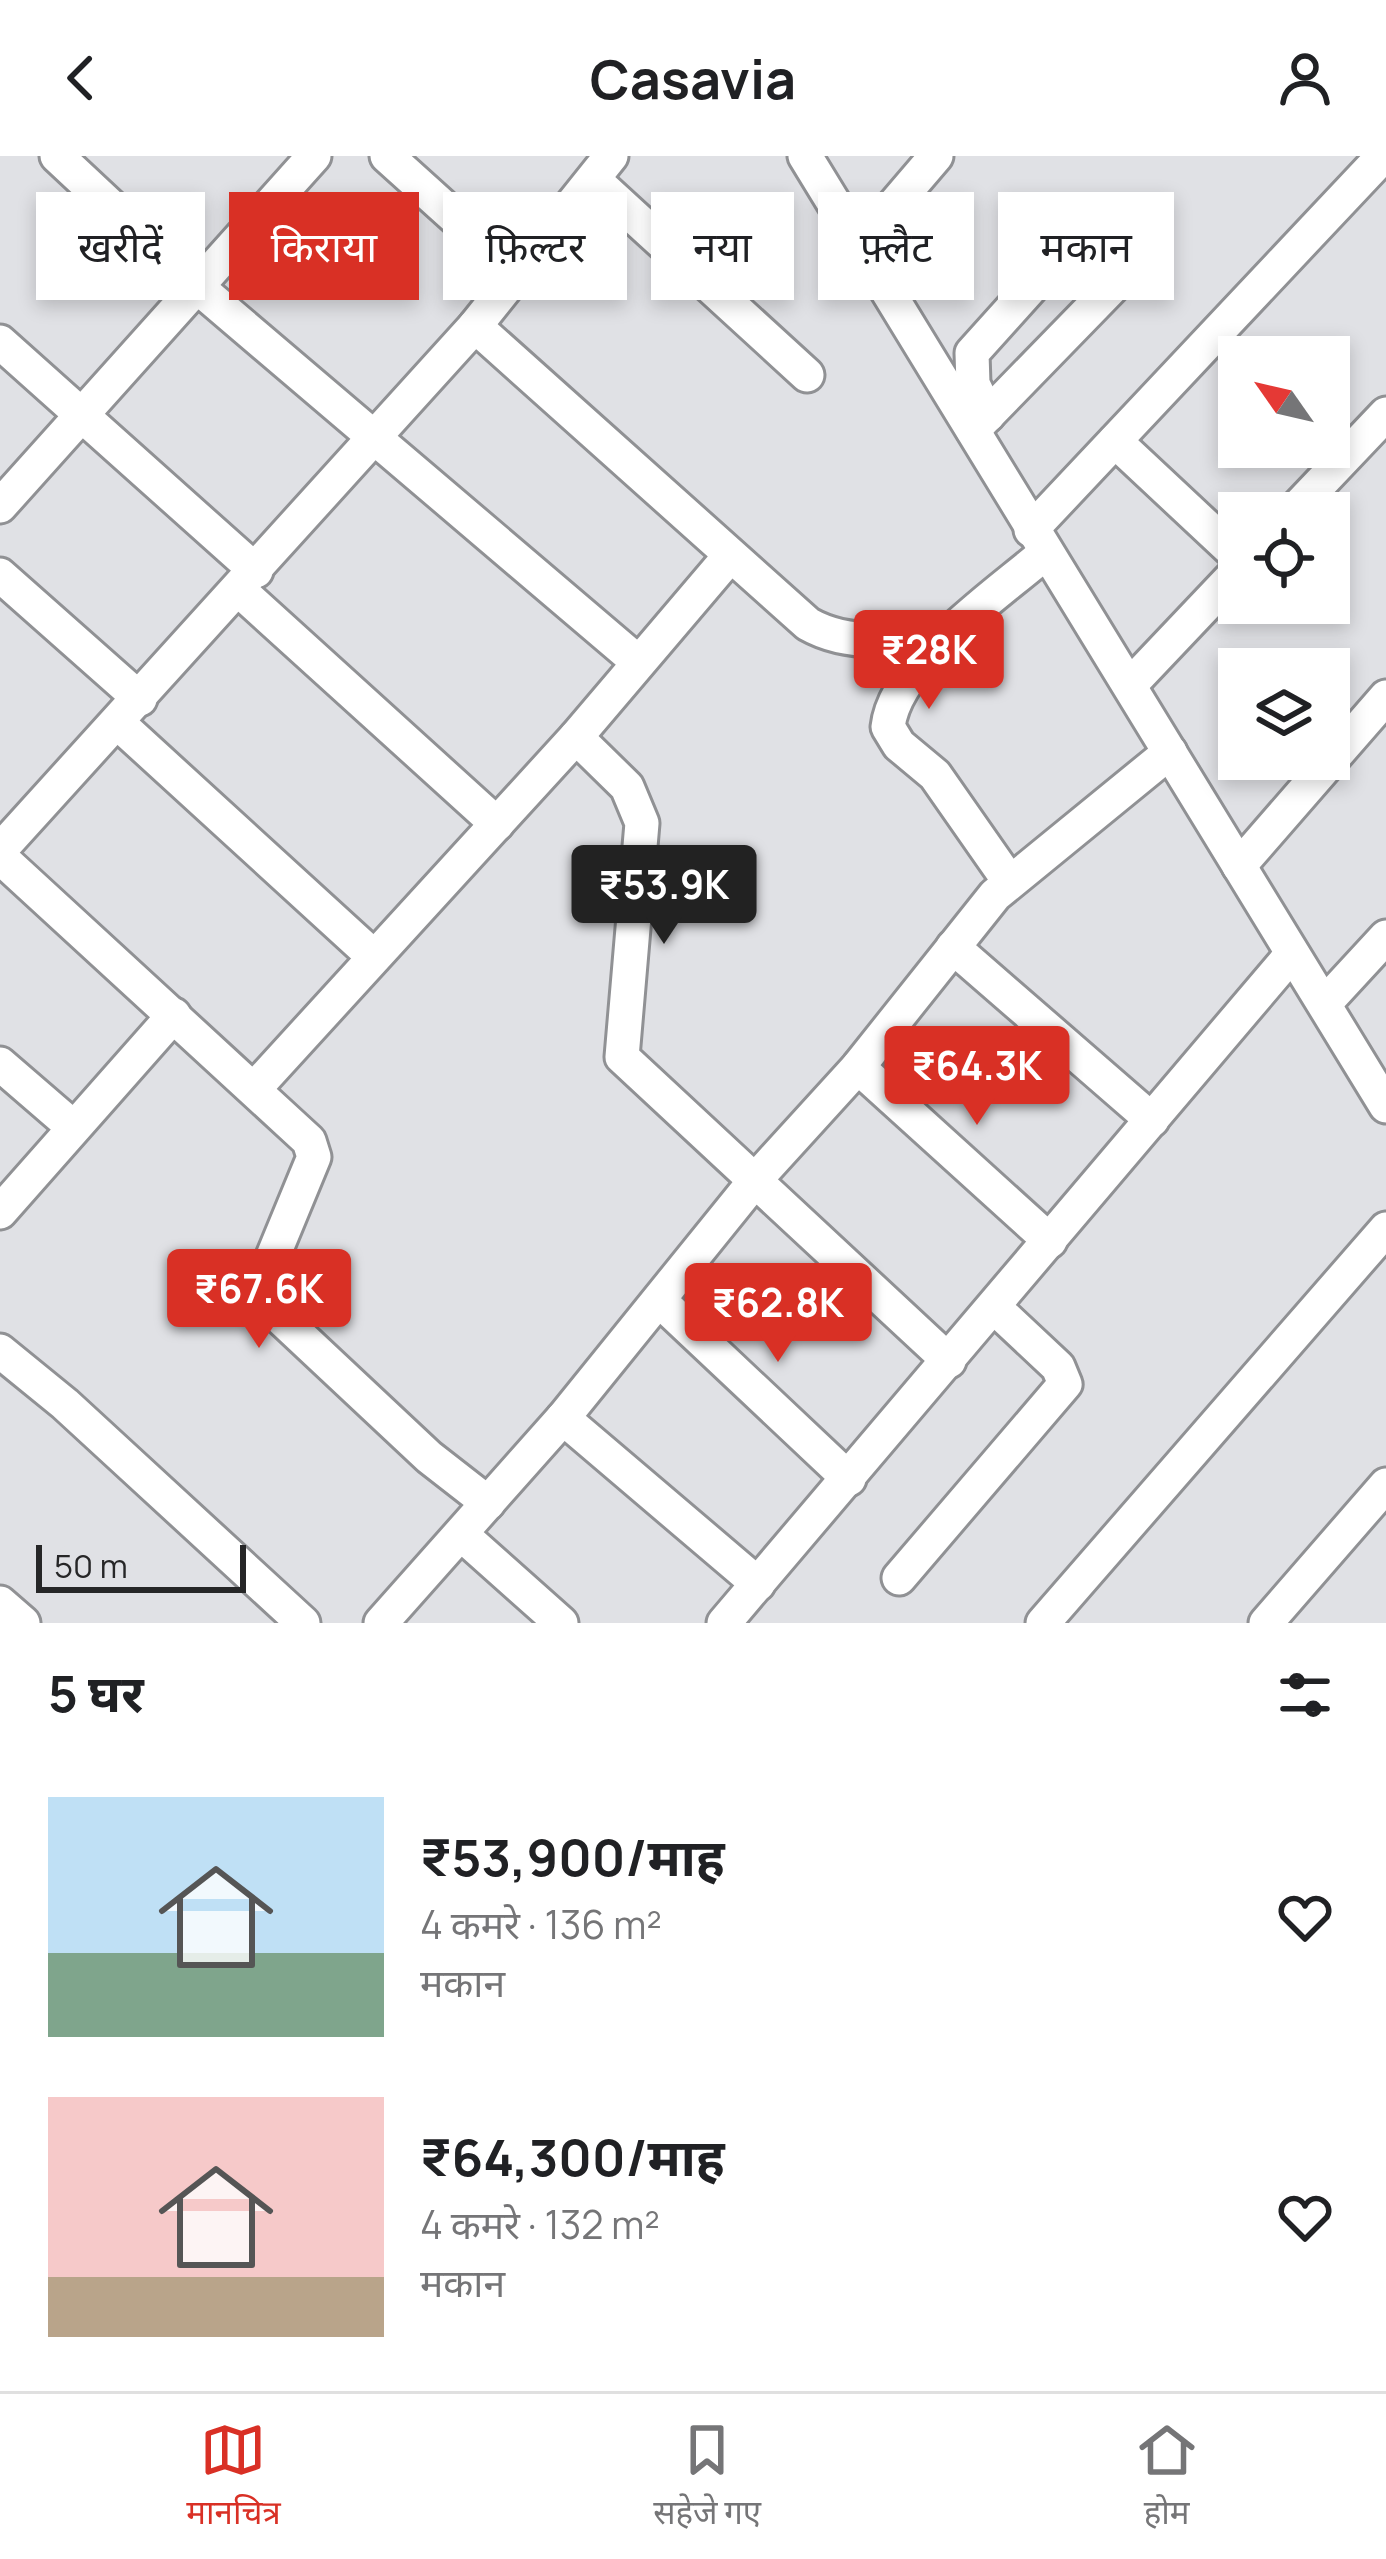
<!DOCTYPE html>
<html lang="hi">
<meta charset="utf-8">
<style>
:root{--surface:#fff;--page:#f2f2f2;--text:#202124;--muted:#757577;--line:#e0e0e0;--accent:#d93025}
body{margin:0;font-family:Manrope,"Noto Sans Devanagari",sans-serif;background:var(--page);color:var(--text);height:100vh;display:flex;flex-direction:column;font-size:45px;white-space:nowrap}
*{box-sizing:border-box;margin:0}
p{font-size:39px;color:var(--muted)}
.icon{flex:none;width:66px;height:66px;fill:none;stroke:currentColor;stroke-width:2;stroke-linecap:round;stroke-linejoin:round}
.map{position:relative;height:1467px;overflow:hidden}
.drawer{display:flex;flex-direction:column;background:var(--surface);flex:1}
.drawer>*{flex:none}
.banner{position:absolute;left:36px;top:36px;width:1314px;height:108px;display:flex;gap:24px}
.needle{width:78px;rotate:304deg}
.fabs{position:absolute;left:1218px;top:180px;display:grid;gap:24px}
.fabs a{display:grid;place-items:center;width:132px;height:132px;border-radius:0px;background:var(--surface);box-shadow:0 6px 18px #0003;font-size:60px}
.scale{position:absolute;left:36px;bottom:30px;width:210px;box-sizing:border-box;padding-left:12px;border:6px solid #262627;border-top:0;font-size:33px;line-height:42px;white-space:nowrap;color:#262627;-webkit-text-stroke:9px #e0e1e5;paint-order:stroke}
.price{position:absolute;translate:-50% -102px;padding:0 27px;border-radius:12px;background:var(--accent);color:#fff;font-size:39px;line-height:78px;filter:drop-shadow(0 3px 6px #0008)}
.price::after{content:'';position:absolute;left:50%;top:72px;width:36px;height:27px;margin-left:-18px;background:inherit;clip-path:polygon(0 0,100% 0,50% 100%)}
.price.active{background:#222;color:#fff}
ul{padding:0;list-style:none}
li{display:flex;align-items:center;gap:36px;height:300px;padding:0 48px}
li span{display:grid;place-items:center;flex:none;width:336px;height:240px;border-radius:0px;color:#555}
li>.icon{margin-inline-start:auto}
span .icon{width:144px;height:144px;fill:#fffc;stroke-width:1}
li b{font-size:51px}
h2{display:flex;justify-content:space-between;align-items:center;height:144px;padding:0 48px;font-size:51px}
.pill{padding:0 42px;border-radius:0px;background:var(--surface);box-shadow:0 6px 18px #0003;font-size:42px;line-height:108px}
.pill.active{background:var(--accent);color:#fff}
header{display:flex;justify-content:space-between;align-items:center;height:156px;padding:0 48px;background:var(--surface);font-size:54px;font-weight:700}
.tabs{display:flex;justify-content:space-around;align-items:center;height:168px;border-top:3px solid var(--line);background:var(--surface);font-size:33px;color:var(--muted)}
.tabs a{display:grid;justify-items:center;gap:6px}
.tabs .active{color:var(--accent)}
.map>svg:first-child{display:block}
</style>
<header><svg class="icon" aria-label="back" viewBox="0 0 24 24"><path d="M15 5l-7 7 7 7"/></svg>Casavia<svg class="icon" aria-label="person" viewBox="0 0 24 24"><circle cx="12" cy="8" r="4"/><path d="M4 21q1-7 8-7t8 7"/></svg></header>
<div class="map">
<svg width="1386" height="1467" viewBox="0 0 1386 1467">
<rect width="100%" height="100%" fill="#e0e1e5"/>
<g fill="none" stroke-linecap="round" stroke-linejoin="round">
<defs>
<g id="minor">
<polyline points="57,0 194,128 638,506"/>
<polyline points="387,0 519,119"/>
<polyline points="805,0 1386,950"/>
<polyline points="594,24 807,219"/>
<polyline points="860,89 936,0"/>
<path d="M475 170 808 468C854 494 908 482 958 473"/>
<polyline points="0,186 256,415"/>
<polyline points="988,259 973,228 972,197 1071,87"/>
<polyline points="973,274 1119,124"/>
<polyline points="1115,285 1239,401"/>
<polyline points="0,350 314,0"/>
<polyline points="1292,357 1386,258"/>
<polyline points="1031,374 1383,0"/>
<polyline points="0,419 140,543"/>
<polyline points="239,434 497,668"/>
<polyline points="1130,529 1239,414"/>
<polyline points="118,567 374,801"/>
<polyline points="576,581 627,631 642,667 622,901 949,1205"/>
<polyline points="0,694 475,170 611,0"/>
<polyline points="0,701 309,985 314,1001 269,1110 269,1151 429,1301 488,1347"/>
<polyline points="1239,710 1386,541"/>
<path d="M1009 725 935 619 899 589 888 571C895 507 998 438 1044 398"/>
<polyline points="953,791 1152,964"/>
<polyline points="1326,846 1386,781"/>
<polyline points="0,908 73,971"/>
<polyline points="858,911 1050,1085"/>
<polyline points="255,932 576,581 729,401"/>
<polyline points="0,1056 174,859"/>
<polyline points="659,1144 849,1323"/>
<polyline points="0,1195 65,1248 303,1467"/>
<polyline points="563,1262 758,1428"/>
<polyline points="461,1378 561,1467"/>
<polyline points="899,1422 1065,1228 1058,1211 994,1151"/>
<polyline points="0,1447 23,1467"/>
<polyline points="381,1467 563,1262 757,1022 858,911 995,739 1170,596"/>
<polyline points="724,1467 1291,799"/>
<polyline points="1043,1467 1386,1073"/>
<polyline points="1266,1467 1386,1329"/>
</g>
</defs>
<use href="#minor" stroke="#909194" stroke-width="39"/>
<use href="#minor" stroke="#fff" stroke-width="33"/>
</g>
</svg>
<div class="fabs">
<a><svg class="needle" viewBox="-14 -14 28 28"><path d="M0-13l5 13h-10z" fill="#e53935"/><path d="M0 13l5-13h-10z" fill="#757577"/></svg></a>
<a><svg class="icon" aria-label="locate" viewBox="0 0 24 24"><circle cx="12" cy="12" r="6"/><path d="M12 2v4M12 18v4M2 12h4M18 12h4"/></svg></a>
<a><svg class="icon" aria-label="layers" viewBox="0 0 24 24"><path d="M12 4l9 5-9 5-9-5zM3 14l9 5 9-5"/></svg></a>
</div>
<div class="scale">50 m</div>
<b class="price" style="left:929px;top:556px">₹28K</b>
<b class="price active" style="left:664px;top:791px">₹53.9K</b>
<b class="price" style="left:977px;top:972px">₹64.3K</b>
<b class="price" style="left:259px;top:1195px">₹67.6K</b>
<b class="price" style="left:778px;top:1209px">₹62.8K</b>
<div class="banner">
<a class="pill">खरीदें</a>
<a class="pill active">किराया</a>
<a class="pill">फ़िल्टर</a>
<a class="pill">नया</a>
<a class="pill">फ़्लैट</a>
<a class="pill">मकान</a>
</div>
</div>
<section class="drawer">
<h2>5 घर<svg class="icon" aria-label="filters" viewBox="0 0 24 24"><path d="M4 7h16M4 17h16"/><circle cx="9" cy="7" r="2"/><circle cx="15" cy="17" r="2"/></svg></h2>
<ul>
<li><span style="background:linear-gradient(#bfe0f5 65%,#7fa58c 0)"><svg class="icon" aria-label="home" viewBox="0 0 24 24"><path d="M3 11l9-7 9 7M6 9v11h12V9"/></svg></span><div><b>₹53,900/माह</b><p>4 कमरे · 136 m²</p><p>मकान</p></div><svg class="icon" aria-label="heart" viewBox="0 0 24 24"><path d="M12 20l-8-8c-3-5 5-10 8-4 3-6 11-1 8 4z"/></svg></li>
<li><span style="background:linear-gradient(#f6c9c9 75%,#b9a48a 0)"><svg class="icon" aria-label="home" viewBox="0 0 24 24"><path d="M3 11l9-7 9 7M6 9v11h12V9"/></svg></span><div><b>₹64,300/माह</b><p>4 कमरे · 132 m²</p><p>मकान</p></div><svg class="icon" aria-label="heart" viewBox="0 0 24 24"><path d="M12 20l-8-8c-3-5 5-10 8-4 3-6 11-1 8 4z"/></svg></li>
</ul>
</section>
<nav class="tabs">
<a class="active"><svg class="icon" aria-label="map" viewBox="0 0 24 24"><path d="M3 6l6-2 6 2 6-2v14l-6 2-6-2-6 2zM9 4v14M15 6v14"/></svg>मानचित्र</a>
<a><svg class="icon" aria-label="saved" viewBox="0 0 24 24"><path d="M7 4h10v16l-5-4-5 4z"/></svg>सहेजे गए</a>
<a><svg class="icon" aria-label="home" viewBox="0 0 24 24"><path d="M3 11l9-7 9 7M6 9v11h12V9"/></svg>होम</a>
</nav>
